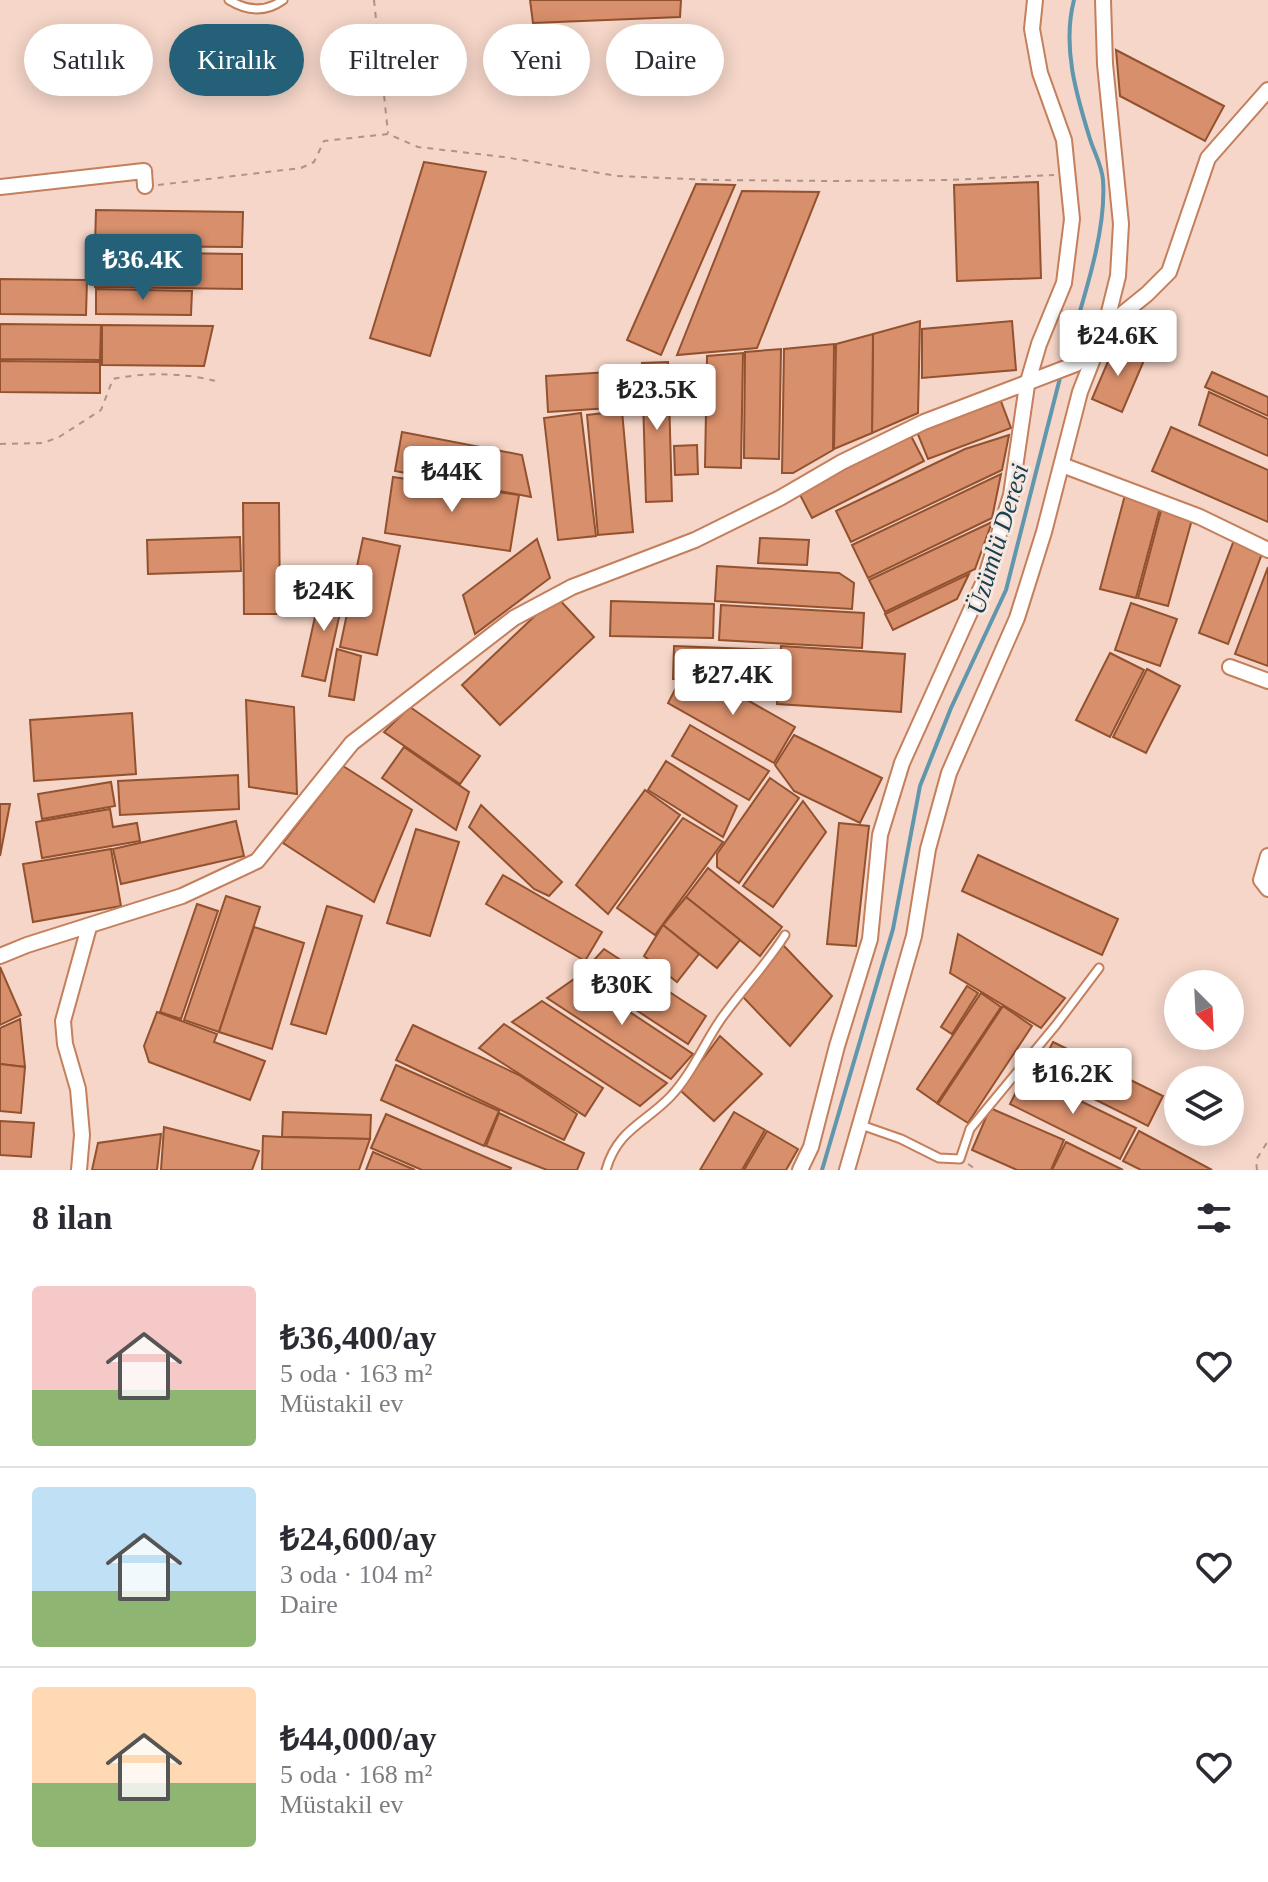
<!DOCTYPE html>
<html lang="tr">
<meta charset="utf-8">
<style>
:root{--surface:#fff;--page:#f7f7f7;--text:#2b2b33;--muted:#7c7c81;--line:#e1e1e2;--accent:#246178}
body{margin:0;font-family:Georgia,serif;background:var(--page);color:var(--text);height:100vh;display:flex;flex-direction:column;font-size:30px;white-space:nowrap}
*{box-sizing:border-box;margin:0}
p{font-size:26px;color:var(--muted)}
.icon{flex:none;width:44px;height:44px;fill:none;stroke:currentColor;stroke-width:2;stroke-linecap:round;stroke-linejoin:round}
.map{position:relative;height:1170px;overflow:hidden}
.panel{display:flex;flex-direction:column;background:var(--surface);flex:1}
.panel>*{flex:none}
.guide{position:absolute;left:24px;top:24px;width:800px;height:72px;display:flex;gap:16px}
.needle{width:52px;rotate:156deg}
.buttons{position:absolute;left:1164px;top:970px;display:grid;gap:16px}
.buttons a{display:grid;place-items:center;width:80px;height:80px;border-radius:50%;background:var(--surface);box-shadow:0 4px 20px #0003;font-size:40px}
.price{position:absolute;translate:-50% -68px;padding:0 18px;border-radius:8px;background:#fff;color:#222;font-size:26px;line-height:52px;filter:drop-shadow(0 2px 4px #0008)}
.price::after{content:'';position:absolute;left:50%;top:48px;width:24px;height:18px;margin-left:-12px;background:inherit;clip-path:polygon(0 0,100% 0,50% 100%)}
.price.current{background:var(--accent);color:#fff}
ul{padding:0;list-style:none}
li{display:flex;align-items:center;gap:24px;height:200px;padding:0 32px}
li+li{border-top:2px solid var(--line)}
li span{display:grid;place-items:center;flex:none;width:224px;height:160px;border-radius:8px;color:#555}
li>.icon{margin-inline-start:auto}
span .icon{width:96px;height:96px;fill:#fffc;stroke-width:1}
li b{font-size:34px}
h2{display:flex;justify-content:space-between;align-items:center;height:96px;padding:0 32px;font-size:34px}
.chip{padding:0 28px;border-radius:36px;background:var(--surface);box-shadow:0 4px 20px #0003;font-size:28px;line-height:72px}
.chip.current{background:var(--accent);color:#fff}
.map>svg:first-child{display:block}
</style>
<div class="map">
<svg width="1268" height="1170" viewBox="0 0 1268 1170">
<rect width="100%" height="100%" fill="#f5d6c8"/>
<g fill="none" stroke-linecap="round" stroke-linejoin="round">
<g stroke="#6097ad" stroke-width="4">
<path d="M1064 366C1079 310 1107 237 1103 180 1102 166 1094 152 1090 139 1076 94 1062 46 1074 0"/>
<polyline points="822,1170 893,929 920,786 951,708 1006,590 1061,374"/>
</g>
</g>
<g fill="#d88f6b" stroke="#92512f" stroke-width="2">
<polygon points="530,0 681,0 680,17 533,23"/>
<polygon points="1116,50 1224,106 1205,141 1120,96"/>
<polygon points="424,162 486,172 430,356 370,338"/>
<polygon points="1038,182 1041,278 957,281 954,185"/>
<polygon points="696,184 735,185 661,355 627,340"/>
<polygon points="742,191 819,192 757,348 677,355"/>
<polygon points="96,210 243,212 242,247 95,246"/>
<polygon points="95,252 242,254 242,289 95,287"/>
<polygon points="0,279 87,280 86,315 0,314"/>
<polygon points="96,289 192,291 191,315 96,314"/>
<polygon points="920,321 918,413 872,433 873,334"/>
<polygon points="1012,321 1016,370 922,378 922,329"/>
<polygon points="0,324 101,325 100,360 0,359"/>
<polygon points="102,325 213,326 204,366 102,365"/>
<polygon points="873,334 872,433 834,449 836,344"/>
<polygon points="834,344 833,450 793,473 782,473 784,349"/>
<polygon points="1115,345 1145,358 1122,412 1092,399"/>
<polygon points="781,349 779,459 744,458 745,352"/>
<polygon points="743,353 741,468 705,467 707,356"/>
<polygon points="0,361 100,362 100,393 0,392"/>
<polygon points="668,362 672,501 646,502 642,363"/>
<polygon points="625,371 626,407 548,412 546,376"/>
<polygon points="1212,372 1268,397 1268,416 1205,387"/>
<polygon points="1209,392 1268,419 1268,456 1199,425"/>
<polygon points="999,396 1011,428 928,459 915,427"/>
<polygon points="622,411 633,532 598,535 587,415"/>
<polygon points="581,413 596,536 558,540 544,418"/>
<polygon points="1171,427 1268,470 1268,522 1152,471"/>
<polygon points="402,432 522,455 531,497 395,471"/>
<polygon points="909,432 924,461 812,518 797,489"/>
<polygon points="1009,435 1002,470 851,542 836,511 965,449"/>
<polygon points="697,445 698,474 675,475 674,446"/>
<polygon points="1001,474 992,518 868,578 852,545"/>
<polygon points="393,477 519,495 510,551 385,533"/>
<polygon points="1125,495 1161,504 1136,598 1100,589"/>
<polygon points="243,503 279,503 280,614 244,614"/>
<polygon points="1162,507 1193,516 1168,606 1138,598"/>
<polygon points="992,522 975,569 885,612 869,580"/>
<polygon points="240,537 241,571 148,574 147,540"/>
<polygon points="363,538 400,546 377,655 340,647"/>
<polygon points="760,538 809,540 807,565 758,563"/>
<polygon points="537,539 550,578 475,634 463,595"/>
<polygon points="1234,540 1263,551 1228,644 1199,633"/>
<polygon points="717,566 839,573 854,583 852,609 715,601"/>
<polygon points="1268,567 1268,666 1235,654"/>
<polygon points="969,574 957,599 893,630 885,614"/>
<polygon points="322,585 345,590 325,681 302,676"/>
<polygon points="556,596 594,637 500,725 462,685"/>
<polygon points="611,601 714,604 713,638 610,636"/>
<polygon points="1131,603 1177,619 1160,666 1115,650"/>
<polygon points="721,605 864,613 862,648 719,640"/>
<polygon points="674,646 776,650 774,683 673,679"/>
<polygon points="781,646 905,654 901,712 777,704"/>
<polygon points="337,649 361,656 354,700 329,696"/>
<polygon points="1110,653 1144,670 1110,737 1076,720"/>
<polygon points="1147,669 1180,686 1146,753 1113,737"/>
<polygon points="679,682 717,683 795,727 774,763 668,703"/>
<polygon points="246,700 294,707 297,794 249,787"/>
<polygon points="410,707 480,756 460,784 384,732"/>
<polygon points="132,713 136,774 34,781 30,720"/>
<polygon points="690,725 769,771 749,800 672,756"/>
<polygon points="794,735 882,778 860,823 794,791 775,765"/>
<polygon points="404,747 469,792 456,830 382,778"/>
<polygon points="666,761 737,806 723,837 648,790"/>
<polygon points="343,766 412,810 374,902 283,843"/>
<polygon points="238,775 239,809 120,815 118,781"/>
<polygon points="770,778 799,798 739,883 717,867 717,854"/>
<polygon points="111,782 115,806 42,819 38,794"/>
<polygon points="645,790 680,815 608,914 576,885"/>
<polygon points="803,801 826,832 773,907 743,886"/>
<polygon points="0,804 10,804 0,856"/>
<polygon points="481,805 562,882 549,896 534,889 469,827"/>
<polygon points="110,809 113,827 137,823 140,841 42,858 36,822"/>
<polygon points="683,818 723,842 655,935 617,908"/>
<polygon points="236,821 244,856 121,884 113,849"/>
<polygon points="839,823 869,826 856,946 827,944"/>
<polygon points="416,829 459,842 430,936 387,923"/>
<polygon points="111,849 121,906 33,922 23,864"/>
<polygon points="978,855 1118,919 1102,955 962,891"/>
<polygon points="708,868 782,927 760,956 686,897"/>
<polygon points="503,875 602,932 585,961 486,904"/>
<polygon points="226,896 260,907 219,1032 184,1020"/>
<polygon points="686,897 740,940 717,968 663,925"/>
<polygon points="197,904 218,911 181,1019 160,1012"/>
<polygon points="327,906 362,916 326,1034 291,1024"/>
<polygon points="663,925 699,954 677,982 644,956"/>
<polygon points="254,927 304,943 272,1049 219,1032"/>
<polygon points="958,934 1065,998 1041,1028 950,973"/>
<polygon points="783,945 832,996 790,1046 743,997"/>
<polygon points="604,949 706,1016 688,1044 581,974"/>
<polygon points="0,967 21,1015 0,1025"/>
<polygon points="577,977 693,1054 671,1079 547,998"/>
<polygon points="967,986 978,993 952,1034 941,1027"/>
<polygon points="981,993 1001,1007 937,1103 917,1089"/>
<polygon points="542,1001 667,1083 640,1106 512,1022"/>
<polygon points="1003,1006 1032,1026 968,1123 938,1104"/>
<polygon points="157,1012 217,1034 214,1042 265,1061 250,1100 149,1062 144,1046"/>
<polygon points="20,1019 25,1067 0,1064 0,1028"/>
<polygon points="504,1024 603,1088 585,1116 479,1048"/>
<polygon points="413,1025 519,1075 577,1114 564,1140 396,1060"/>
<polygon points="720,1036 762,1074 714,1121 680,1090"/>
<polygon points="1053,1042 1163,1096 1148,1126 1038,1071"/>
<polygon points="0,1064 25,1067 21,1113 0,1111"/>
<polygon points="396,1065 499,1111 484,1146 381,1100"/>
<polygon points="1025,1074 1136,1128 1120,1159 1010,1104"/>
<polygon points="990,1108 1064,1140 1051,1170 1017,1170 972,1150"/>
<polygon points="283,1112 371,1115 370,1139 282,1137"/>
<polygon points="734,1112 765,1130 742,1170 700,1170"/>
<polygon points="499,1113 584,1153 577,1170 547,1170 486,1146"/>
<polygon points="386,1114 511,1168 510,1170 422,1170 371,1148"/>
<polygon points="0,1121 34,1123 31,1157 0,1155"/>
<polygon points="164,1127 259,1151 252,1170 161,1170"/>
<polygon points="767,1131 798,1149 786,1170 744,1170"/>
<polygon points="1139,1131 1212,1170 1141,1170 1123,1161"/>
<polygon points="161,1134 157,1170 92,1170 98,1143"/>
<polygon points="263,1136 282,1137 370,1139 359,1170 262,1170"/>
<polygon points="1066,1142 1123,1170 1052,1170"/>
<polygon points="373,1152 415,1170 366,1170"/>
</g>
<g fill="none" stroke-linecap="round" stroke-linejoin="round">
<defs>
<g id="lane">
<path d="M229 0C247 11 265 13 283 0"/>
<polyline points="861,1125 901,1139 939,1158 960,1159 970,1129 1056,1025 1099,968"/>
<path d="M606 1170C617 1130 645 1123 670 1097 692 1074 703 1045 721 1019 741 991 766 965 785 935"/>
</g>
<g id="street">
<polyline points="0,187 144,171 145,186"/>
<polyline points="1062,465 1200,517 1268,550"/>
<polyline points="1230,667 1268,681"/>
<polyline points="1268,856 1261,880 1268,889"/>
<polyline points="0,956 27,945 182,896 257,861 352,743 514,618 572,587 695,540 780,498 842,462 924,422 1076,364 1105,328 1147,294 1169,272 1208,158 1268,90"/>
<polyline points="79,1170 82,1135 78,1089 65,1044 63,1021 89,927"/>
<polyline points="800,1170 811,1147 837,1046 870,939 880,835 902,763 985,579 1011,495 1027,385 1039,344 1064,283 1072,219 1064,140 1040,73 1032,29 1035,0"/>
<polyline points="847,1170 914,936 928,849 949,773 1017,618 1044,532 1080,392 1105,328 1118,276 1121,224 1105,64 1103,0"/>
</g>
</defs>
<use href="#lane" stroke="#c47f5c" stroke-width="11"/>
<use href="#street" stroke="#c47f5c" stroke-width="18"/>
<g stroke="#b09385" stroke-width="2" stroke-dasharray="6 6" stroke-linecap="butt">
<polyline points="374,0 388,133"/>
<polyline points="158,185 301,168 314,162 324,141 388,134 418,147 504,157 617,176 712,180 834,181 950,180 1054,175"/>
<path d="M0 444 43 443 59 437 101 410 113 379C145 372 185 373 216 381"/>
<polyline points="968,1164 977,1170"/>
<polyline points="1257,1170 1256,1160 1268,1141"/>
</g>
<use href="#lane" stroke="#fff" stroke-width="7"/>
<use href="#street" stroke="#fff" stroke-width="14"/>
</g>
<g text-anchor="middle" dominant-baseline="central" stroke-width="6" stroke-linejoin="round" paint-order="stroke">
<g font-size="26" font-style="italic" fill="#174050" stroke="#f6e7e0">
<text transform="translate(998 539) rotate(-73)">Üzümlü Deresi</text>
</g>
</g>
</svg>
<div class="buttons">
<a><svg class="needle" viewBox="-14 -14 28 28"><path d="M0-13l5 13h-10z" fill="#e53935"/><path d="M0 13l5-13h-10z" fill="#7c7c81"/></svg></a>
<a><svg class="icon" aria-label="layers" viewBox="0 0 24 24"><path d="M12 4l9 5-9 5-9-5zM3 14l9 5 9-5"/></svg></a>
</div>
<b class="price current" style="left:143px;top:302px">₺36.4K</b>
<b class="price" style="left:1118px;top:378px">₺24.6K</b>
<b class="price" style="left:657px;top:432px">₺23.5K</b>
<b class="price" style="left:452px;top:514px">₺44K</b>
<b class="price" style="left:324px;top:633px">₺24K</b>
<b class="price" style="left:733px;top:717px">₺27.4K</b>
<b class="price" style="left:622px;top:1027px">₺30K</b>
<b class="price" style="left:1073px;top:1116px">₺16.2K</b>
<div class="guide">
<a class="chip">Satılık</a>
<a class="chip current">Kiralık</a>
<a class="chip">Filtreler</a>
<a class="chip">Yeni</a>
<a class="chip">Daire</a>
</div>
</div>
<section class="panel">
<h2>8 ilan<svg class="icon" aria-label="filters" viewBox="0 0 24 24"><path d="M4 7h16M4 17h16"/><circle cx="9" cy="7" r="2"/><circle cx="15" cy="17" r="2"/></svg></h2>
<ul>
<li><span style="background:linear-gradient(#f6c9c9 65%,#8fb573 0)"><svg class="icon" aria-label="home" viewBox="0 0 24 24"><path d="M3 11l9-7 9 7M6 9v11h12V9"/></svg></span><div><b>₺36,400/ay</b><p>5 oda · 163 m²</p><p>Müstakil ev</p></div><svg class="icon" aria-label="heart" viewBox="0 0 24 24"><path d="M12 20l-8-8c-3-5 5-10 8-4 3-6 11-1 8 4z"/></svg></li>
<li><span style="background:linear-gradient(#bfe0f5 65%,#8fb573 0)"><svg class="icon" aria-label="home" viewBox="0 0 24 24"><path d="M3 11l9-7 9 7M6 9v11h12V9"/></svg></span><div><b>₺24,600/ay</b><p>3 oda · 104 m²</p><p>Daire</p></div><svg class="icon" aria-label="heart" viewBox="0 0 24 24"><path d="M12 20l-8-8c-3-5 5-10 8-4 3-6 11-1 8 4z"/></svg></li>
<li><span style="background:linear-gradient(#ffd9b3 60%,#8fb573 0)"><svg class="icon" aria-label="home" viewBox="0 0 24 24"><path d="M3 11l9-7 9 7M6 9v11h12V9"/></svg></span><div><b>₺44,000/ay</b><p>5 oda · 168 m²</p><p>Müstakil ev</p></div><svg class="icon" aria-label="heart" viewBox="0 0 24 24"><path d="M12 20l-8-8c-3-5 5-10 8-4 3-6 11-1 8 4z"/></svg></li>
</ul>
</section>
